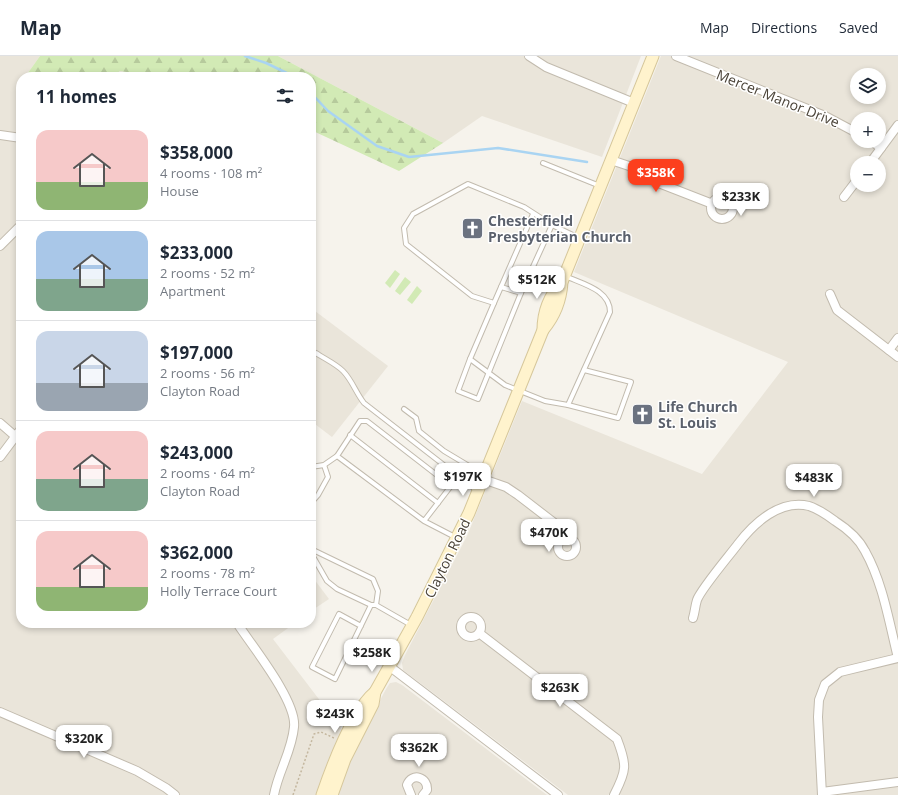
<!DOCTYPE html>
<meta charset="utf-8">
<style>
:root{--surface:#fff;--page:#f2f2f3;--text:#1f2937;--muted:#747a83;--line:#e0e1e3;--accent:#fc3f1d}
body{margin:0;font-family:"Open Sans",sans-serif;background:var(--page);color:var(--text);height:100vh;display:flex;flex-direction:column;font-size:15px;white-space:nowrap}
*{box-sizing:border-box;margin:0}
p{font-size:13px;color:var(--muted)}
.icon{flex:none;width:22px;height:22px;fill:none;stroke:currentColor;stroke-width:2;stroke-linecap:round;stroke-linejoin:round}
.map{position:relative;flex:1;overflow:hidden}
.panel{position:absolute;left:16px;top:16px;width:300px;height:556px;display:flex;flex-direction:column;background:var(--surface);border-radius:16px;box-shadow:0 2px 6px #0003}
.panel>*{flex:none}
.tools{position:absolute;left:850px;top:12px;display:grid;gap:8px}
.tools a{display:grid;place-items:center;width:36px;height:36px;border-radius:50%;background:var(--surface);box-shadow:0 2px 6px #0003;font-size:20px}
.price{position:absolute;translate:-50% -34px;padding:0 9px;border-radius:8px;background:#fff;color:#222;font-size:13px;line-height:26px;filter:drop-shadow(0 1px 2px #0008)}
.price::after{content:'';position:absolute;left:50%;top:24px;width:12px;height:9px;margin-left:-6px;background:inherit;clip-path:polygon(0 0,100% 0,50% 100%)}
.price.on{background:var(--accent);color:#fff}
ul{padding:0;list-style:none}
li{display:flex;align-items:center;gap:12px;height:100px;padding:0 20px}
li+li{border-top:1px solid var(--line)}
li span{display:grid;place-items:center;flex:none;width:112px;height:80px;border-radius:12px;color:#555}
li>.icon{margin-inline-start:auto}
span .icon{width:48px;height:48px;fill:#fffc;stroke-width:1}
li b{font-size:17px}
h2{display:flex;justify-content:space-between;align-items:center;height:48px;padding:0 20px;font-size:17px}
header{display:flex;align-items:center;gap:24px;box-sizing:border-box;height:56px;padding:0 20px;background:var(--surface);border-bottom:1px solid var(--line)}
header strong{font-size:19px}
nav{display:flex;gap:22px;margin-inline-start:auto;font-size:14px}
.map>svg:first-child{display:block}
</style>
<header>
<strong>Map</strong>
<nav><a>Map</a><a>Directions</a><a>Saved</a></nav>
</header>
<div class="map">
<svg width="898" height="739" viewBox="0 0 898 739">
<defs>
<pattern id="forest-firs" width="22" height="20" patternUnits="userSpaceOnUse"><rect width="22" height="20" fill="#d2eab5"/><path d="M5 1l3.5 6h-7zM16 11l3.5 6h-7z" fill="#b6ca9c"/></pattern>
</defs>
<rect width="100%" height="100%" fill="#f6f3ec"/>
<g fill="#eae5da" fill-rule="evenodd">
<polygon points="0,0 40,0 25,21 21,21 21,26 17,31 21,34 21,567 295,567 273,583 344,676 318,739 0,739"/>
<polygon points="278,0 641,0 602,101 482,60 443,87"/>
<path d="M661 0H898V739H621L613 734 608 739H568L403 614 402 607 405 599 467 480 522 345 702 418 788 306 574 216ZM857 19H879V41H857ZM857 63H879V85H857ZM857 107H879V129H857Z"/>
<polygon points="120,15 158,21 112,21"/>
<polygon points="311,252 388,310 332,381 311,365"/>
<polygon points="311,519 329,543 311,555"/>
<polygon points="396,626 402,629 547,739 335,739 348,705 386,633 390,627"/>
</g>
<polygon fill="url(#forest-firs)" points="40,0 278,0 443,87 399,115 311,74 311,21 158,21 120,15 112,21 25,21"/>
<g fill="#d2eab5">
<polygon points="395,214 400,218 390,232 385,227"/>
<polygon points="405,221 411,226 400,239 395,235"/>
<polygon points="417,230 422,235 412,248 407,244"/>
</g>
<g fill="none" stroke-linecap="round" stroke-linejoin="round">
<g stroke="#a9d4f2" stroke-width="2.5">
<polyline points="245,0 266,7 295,21"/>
<polyline points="311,37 328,55 377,90 409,101 498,92 587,106"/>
</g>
<defs>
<g id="lane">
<polyline points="543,107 600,130"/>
<polyline points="533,158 494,247 472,240 406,188 404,172 413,158 468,128 524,151 552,169 579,182"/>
<polyline points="521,237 552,169"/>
<path d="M494 247 470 303 505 329 545 345 568 349 610 256C610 234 583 228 565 220"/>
<path d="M316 297C325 303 336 308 343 315 352 324 356 337 364 347L476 434"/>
<polyline points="470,303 458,335 478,343 521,237 501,231"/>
<polyline points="568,349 618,362 631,326 584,314"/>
<polyline points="404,353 416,362 419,375 444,395 484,419"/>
<polyline points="350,379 438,447"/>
<polyline points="311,411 324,409 337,400"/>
<polyline points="311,447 318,439 328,421 324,409"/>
<polyline points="424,465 451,430 367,365 360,365 337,400 424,465 455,481"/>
<polyline points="311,493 373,523 378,535 376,549"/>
<polyline points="311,497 327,525 337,533 371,549 376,549 411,569"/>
<polyline points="361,570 339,558 312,611 335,623 371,549"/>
</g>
<g id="street">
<polyline points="529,0 546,11 634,47"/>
<polyline points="676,0 825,60 857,77"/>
<polyline points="0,79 21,82"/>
<polyline points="871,85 881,92"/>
<polyline points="611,104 638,113 656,126 710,147"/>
<polyline points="870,107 898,69"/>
<circle cx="722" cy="152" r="11"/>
<polyline points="844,141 857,124"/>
<polyline points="0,190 21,169"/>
<polyline points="830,238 837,254 898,301"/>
<polyline points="889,294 898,282"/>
<polyline points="0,367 15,380"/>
<polyline points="0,401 21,373"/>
<polyline points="483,423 506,431 518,439 557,469 563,482"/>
<circle cx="567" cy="491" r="9"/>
<circle cx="471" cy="571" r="10"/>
<path d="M693 562C695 556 695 550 697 544 701 533 729 500 738 488 754 467 780 443 809 450 818 453 827 459 835 465 846 472 859 483 865 495 883 527 889 566 898 602"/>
<path d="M237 567C252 590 297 645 294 671 292 695 278 716 274 739"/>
<path d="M479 577 617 683C627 709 627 714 614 739"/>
<polyline points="389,610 558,739"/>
<polyline points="0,656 137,715 166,732 175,739"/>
<polyline points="822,736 898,726"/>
<path d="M411 739 407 729C412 716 428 721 427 734L423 739"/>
<polyline points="822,739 818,661 819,644 825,628 840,616 898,602"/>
</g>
<g id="secondary">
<path d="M543 274C554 261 561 244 562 226L653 0"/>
<path d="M322 739C332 710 352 655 375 636"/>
<path d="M332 739 345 703 373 648 375 636 417 561 469 457 543 274C543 256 549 240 562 226"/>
</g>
</defs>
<use href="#lane" stroke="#c2bbae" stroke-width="6"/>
<use href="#street" stroke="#c2bbae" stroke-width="10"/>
<use href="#secondary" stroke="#d6c79b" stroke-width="13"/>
<polyline stroke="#c4b79f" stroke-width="1.5" stroke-dasharray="2 2" stroke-linecap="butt" points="293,739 314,678 321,676 334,682"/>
<use href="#lane" stroke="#fff" stroke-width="4"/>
<use href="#street" stroke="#fff" stroke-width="8"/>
<use href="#secondary" stroke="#fff3cd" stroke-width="11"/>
</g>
<defs>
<symbol id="church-square" viewBox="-11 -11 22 22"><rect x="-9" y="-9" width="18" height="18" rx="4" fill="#6b7280" stroke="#fff"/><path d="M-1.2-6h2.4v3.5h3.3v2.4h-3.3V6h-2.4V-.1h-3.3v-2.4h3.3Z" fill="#fff"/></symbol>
</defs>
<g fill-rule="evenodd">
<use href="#church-square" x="460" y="160" width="25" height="25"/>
<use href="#church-square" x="630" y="346" width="25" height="25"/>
</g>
<g text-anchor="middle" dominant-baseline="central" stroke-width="3" stroke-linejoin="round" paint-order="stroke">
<g font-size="14" fill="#4b4439" stroke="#fff">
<text transform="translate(778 42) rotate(22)">Mercer Manor Drive</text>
<text transform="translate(447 502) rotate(-64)">Clayton Road</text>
</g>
<g font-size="14" font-weight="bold" fill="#5b616d" stroke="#fff" text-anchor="start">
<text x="488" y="164">Chesterfield<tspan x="488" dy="16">Presbyterian Church</tspan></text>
<text x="658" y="350">Life Church<tspan x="658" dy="16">St. Louis</tspan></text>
</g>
</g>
</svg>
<div class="tools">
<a><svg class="icon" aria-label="layers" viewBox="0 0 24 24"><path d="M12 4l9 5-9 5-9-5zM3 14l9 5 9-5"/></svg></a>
<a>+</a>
<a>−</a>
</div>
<b class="price on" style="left:656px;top:137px">$358K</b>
<b class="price" style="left:741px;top:161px">$233K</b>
<b class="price" style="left:537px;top:244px">$512K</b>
<b class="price" style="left:463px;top:441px">$197K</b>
<b class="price" style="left:814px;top:442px">$483K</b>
<b class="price" style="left:549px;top:497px">$470K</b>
<b class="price" style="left:372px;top:617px">$258K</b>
<b class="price" style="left:560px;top:652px">$263K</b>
<b class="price" style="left:335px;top:678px">$243K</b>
<b class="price" style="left:84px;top:703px">$320K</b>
<b class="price" style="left:419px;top:712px">$362K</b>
<section class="panel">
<h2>11 homes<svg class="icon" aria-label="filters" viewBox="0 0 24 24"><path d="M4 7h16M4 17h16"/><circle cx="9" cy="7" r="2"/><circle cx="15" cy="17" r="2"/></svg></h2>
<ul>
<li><span style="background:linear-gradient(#f6c9c9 65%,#8fb573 0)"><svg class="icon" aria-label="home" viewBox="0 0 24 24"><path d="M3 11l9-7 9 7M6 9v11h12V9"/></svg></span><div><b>$358,000</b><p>4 rooms · 108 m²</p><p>House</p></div></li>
<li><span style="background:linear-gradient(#a9c7e8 60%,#7fa58c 0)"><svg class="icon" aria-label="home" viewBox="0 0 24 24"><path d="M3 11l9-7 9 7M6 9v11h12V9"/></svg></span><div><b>$233,000</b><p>2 rooms · 52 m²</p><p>Apartment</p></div></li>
<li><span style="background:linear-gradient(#c9d6e8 65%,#9aa5b1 0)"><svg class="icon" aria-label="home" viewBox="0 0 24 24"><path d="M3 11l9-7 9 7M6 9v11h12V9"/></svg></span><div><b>$197,000</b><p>2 rooms · 56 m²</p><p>Clayton Road</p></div></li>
<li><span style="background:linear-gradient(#f6c9c9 60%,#7fa58c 0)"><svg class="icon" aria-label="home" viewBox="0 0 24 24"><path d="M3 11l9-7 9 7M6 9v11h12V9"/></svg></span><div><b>$243,000</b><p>2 rooms · 64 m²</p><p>Clayton Road</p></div></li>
<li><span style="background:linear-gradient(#f6c9c9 70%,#8fb573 0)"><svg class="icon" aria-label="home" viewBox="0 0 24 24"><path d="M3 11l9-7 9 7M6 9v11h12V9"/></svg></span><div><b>$362,000</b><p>2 rooms · 78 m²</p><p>Holly Terrace Court</p></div></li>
</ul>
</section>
</div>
